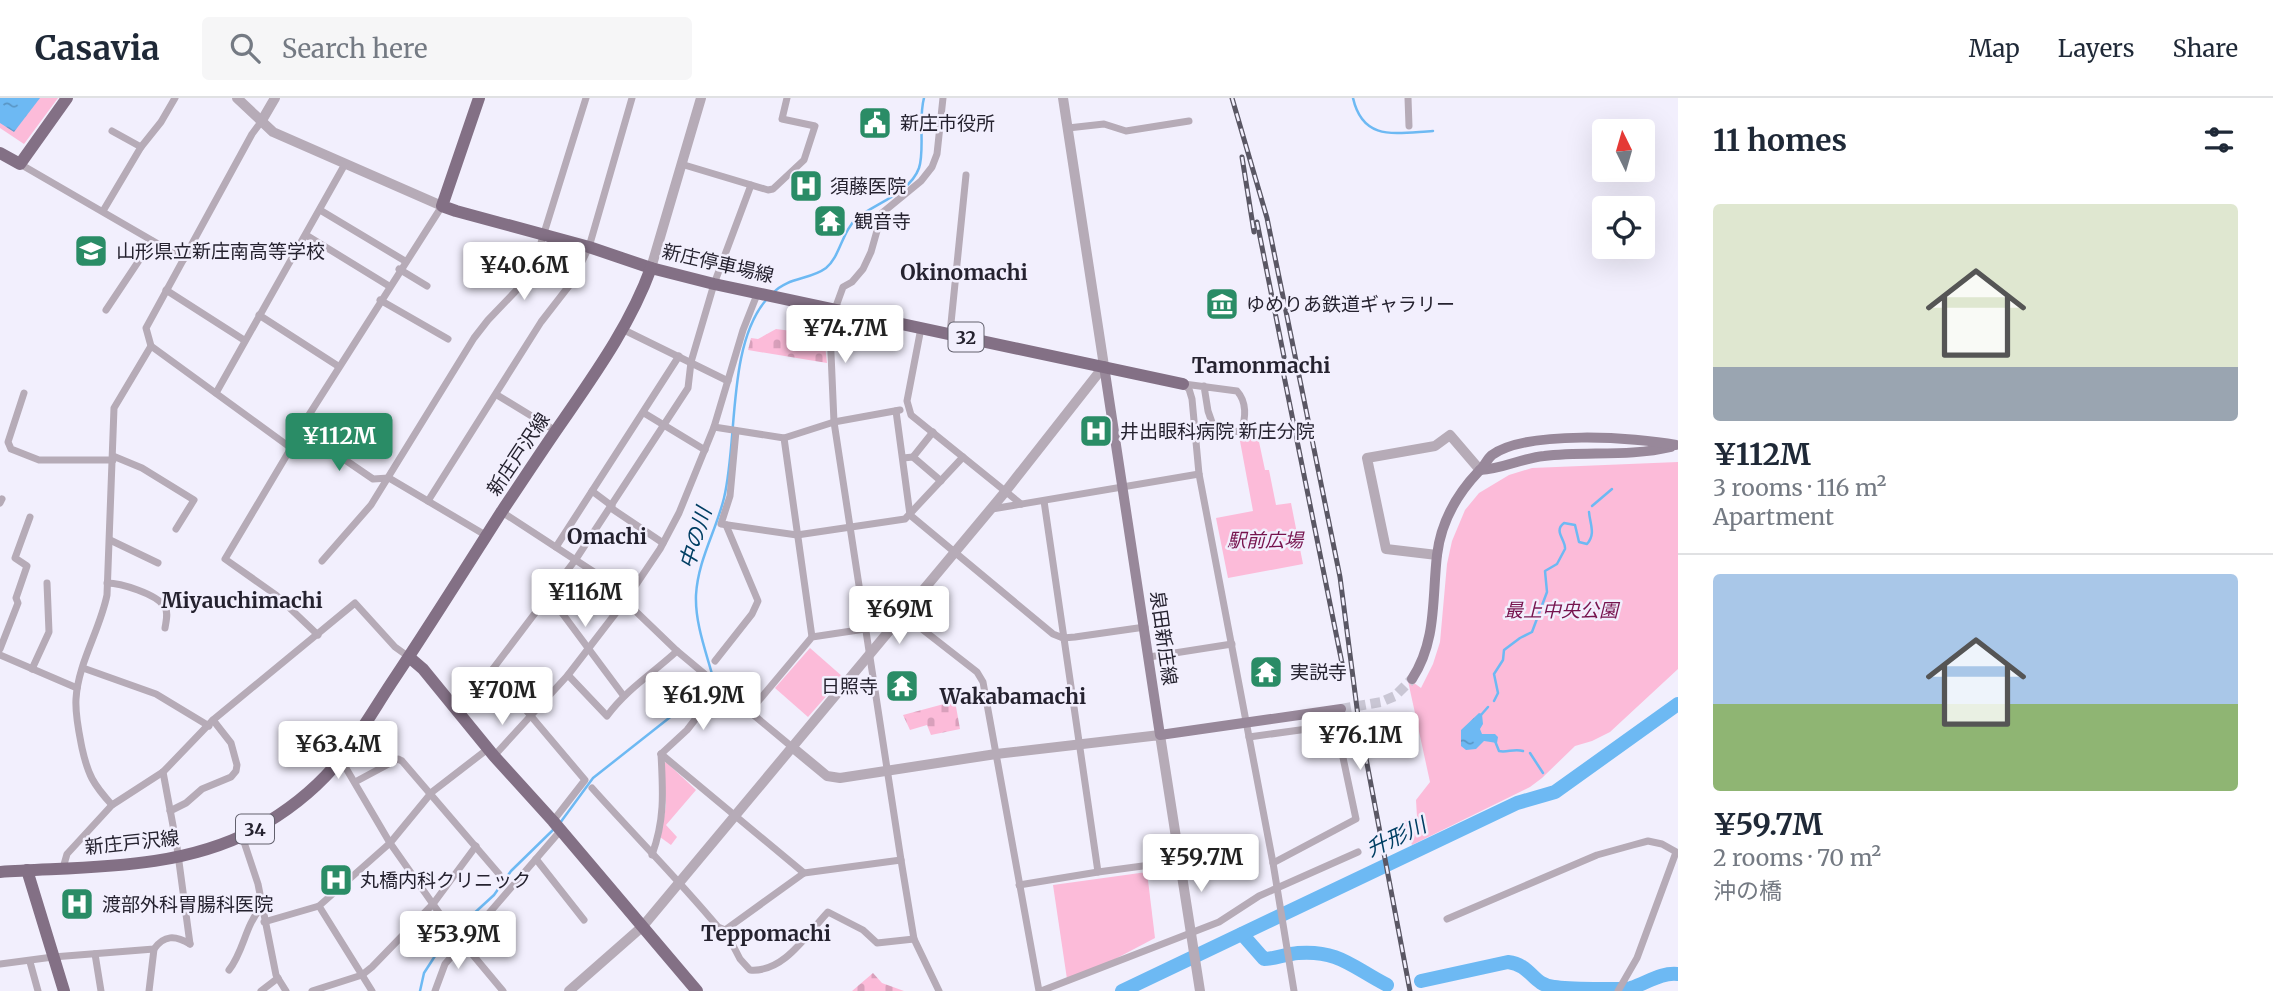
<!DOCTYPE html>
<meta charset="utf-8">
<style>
:root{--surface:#fff;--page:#f6f6f7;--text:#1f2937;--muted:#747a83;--line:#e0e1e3;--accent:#2a8c66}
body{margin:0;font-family:Merriweather,"Noto Sans JP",serif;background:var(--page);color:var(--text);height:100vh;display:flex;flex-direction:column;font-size:26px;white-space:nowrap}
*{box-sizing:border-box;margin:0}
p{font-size:23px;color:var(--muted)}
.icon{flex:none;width:38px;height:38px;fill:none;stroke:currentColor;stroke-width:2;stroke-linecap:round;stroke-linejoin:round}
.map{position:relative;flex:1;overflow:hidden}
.sheet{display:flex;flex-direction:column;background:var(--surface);width:595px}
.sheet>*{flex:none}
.needle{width:46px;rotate:355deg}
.fabs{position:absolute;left:1592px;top:21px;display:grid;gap:14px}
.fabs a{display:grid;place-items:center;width:63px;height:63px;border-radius:7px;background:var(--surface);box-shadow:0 7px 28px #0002;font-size:35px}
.price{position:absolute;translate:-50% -60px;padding:0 16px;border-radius:7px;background:#fff;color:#222;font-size:23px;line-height:46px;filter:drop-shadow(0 2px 4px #0008)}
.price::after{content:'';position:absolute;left:50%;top:42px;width:21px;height:16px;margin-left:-10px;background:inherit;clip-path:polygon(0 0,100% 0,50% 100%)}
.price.selected{background:var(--accent);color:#fff}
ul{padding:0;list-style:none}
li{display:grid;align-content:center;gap:14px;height:371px;padding:0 35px}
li+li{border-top:2px solid var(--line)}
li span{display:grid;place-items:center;height:217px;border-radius:7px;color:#555}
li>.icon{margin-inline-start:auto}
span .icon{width:126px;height:126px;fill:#fffc;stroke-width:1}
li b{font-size:30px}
h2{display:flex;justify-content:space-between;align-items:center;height:84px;padding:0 35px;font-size:30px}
header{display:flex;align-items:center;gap:42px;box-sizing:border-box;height:98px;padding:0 35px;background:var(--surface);border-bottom:2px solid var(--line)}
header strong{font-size:33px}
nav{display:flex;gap:38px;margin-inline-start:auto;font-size:24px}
.search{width:490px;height:63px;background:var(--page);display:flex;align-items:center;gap:18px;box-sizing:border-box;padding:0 24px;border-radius:7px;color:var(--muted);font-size:26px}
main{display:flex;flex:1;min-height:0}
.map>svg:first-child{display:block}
</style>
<header>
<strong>Casavia</strong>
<div class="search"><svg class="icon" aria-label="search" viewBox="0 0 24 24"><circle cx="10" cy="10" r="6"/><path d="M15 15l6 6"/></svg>Search here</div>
<nav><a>Map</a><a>Layers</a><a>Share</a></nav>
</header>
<main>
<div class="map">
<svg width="1678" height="893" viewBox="0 0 1678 893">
<defs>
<pattern id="cemetery-stones" width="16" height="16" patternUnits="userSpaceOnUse" patternTransform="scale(1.75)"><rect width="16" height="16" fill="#fcbbd9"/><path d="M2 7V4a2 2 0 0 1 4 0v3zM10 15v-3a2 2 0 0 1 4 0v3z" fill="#d8a0bb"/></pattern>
<pattern id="water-ripples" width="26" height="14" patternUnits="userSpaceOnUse" patternTransform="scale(1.75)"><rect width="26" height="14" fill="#6db9f3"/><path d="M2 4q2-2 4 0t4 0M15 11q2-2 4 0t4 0" fill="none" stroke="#5996c5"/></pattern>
</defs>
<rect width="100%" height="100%" fill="#f2effd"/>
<g fill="url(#cemetery-stones)">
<polygon points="776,231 824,237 827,265 748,252 751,240 758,241"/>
<polygon points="955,603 960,631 931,637 927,627 910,632 903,617"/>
<polygon points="873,875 882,885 904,893 852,893"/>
</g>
<g fill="#fcbbd9">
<polygon points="0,0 58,0 24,46 0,30"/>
<polygon points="1258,339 1265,372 1269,372 1276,407 1291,405 1303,466 1228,480 1216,420 1253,413 1240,343"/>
<polygon points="1678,364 1678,571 1610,634 1592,643 1575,648 1542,680 1530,689 1412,747 1404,723 1417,719 1416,702 1430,684 1408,583 1410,582 1421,590 1433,566 1440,544 1447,466 1452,443 1465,412 1479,395 1509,377 1532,370"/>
<polygon points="810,550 843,579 808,619 775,590"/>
<polygon points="666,664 696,692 666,727 677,739 671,747 660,739 666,708 663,666"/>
<polygon points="1147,774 1155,840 1079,880 1067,881 1053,787"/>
</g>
<g fill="url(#water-ripples)">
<polygon points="0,0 40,0 14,34 0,25"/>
<polygon points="1479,615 1482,616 1483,626 1480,631 1482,636 1495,636 1498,639 1497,645 1484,643 1476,651 1466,652 1461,648 1461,632"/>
</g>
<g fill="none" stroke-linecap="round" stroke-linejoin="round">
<g stroke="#6db9f3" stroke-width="2.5">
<path d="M1353 0C1363 44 1396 35 1433 33"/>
<path d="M773 195C788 179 810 182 826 170 840 159 842 133 857 120 876 105 910 95 919 70 925 53 918 21 924 0"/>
<polyline points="1592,408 1612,391"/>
<path d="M1494 603 1498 595 1494 576 1503 562 1504 552 1520 540 1532 534 1547 494 1545 473 1557 466 1565 451C1566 442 1553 433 1564 425L1575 427 1579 444 1587 446C1596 436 1590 426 1589 414"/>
<polyline points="1481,617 1488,609"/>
<path d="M1495 643 1499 653C1507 655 1514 650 1523 653"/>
<polyline points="1530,655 1543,675"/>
<path d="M560 725 593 680 702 594 712 576C705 551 695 524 696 497 698 462 716 433 724 400 738 343 727 248 766 202"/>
<polyline points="420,893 424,875 446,841 494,797 511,773 555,730"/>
</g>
<g stroke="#6db9f3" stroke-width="14">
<path d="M1242 836 1264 861C1275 861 1286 856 1298 855 1339 852 1352 869 1387 887"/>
<path d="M1421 883 1508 864C1532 867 1532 887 1554 889 1567 891 1621 892 1631 890 1647 885 1661 874 1678 876"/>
<polyline points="1122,893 1517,705 1555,694 1678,606"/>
</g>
<polyline stroke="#c9c6d4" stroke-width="10" stroke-dasharray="10 5" stroke-linecap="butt" points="1341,611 1381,604 1395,598 1412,581"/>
<g stroke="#b6abb7" stroke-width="7">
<polyline points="1408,0 1409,28"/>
<polyline points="261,24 252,36 146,230 151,248 291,350"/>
<polyline points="1068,30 1104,26 1126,33 1189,23"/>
<polyline points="112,33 141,49"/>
<polyline points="20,66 184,161"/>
<polyline points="681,66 768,92 773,91 804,62 815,28 782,21 787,0"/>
<polyline points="320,112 405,163"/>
<polyline points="103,113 141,49 161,24 175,0"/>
<polyline points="306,137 389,188"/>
<polyline points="399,171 427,188"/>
<polyline points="166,192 244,242"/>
<polyline points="380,202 448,241"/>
<polyline points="829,210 834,324 901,762 914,841 939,893"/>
<polyline points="835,211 843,189 852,184 863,171 871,154 882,115 921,83 932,69 937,56 943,0"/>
<polyline points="106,212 152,143"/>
<polyline points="259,217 338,268"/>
<polyline points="921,230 907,303 911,317 1021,406"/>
<polyline points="622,231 728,283"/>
<polyline points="950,235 966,77"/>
<polyline points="1183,286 1189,291 1192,301 1199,376 1273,765 1294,893"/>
<path d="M1184 286 1237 293C1247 304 1246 320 1241 333L1222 335 1215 333 1208 313 1204 288"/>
<polyline points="24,295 8,344 11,351 39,362 113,362"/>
<polyline points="216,295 345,66"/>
<polyline points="497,297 556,333"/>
<polyline points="896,313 910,417 1053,536 1063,540 1075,539 1145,529"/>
<polyline points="644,315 705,352"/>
<polyline points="714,329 784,340 834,324 900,312"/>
<polyline points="300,331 373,381 389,380 487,438"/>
<polyline points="736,333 730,398 721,426 797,437 905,421 963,359"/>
<polyline points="784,340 812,539"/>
<polyline points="113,358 142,370 194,402 176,431"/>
<polyline points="913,359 933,334"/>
<polyline points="903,360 913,359 941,383"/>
<polyline points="592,393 612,408"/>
<polyline points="428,403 541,224 572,184 589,149 632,0"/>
<polyline points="1044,403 1098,774"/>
<polyline points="0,405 2,401"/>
<polyline points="611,410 663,445"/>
<polyline points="992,411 1199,376"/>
<polyline points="502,414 597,476 677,553 792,649"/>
<polyline points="110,442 158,465"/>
<polyline points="556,449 679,258"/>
<polyline points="322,463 371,407 474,240 488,222 531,177 586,0"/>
<path d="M107 485C121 485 156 496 164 508 169 514 166 523 165 530"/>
<polyline points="545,503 562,515 623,597"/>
<polyline points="904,517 977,574 983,584 1039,893"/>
<polyline points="318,537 276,497 225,461 291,350 300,331 442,108"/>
<polyline points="0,551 18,505 16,500 27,468 15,460 30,419"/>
<polyline points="0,557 77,590"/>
<polyline points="1149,559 1232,546"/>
<polyline points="715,563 752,516 758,503 726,427"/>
<polyline points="83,570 156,596 209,628"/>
<polyline points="32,571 49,534 47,485"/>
<polyline points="492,572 585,682 553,723"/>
<path d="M568 577 607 618C627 591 653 575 677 553"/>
<polyline points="454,607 492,572 576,461 688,290 691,264 714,186 751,87"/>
<polyline points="750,613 812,539 865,531"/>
<polyline points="1249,639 1329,628 1338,636 1356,721 1273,765"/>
<polyline points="661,656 804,775"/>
<polyline points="661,656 687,632 721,588"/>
<polyline points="494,658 568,577 625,503 660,451 679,415 714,329 743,232 758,194"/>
<polyline points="340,660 390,745 447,826 503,893"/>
<polyline points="163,674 177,749 190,846"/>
<polyline points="355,684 398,661 402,663 499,776"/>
<path d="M592 690C634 737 678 781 718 829L725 832 740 861 750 872C784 875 807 836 828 814L863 832 877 845 914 841"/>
<path d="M112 707C93 686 88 677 82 650 79 635 75 617 76 601 78 565 100 532 107 497L114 310 151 248"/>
<polyline points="170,713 186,705 202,691 231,679 236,673 237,667 231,645 213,622"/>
<polyline points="242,738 258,786 276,877 286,893"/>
<path d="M652 757C665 721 663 694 661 656"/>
<polyline points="536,761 584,822"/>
<polyline points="63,770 67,756 112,707 163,674 213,622 355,505 395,549 409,559"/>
<polyline points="1019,787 1098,774 1180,763"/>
<polyline points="1447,821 1597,757 1633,747 1648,743 1662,746 1678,755"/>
<polyline points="264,824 319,808"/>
<polyline points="725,832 804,775 901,762"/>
<polyline points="95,856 101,893"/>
<polyline points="30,864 38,893"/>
<path d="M0 866 53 859 154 851C164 837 175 837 190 846"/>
<path d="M229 872C244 853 245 827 261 810"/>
<polyline points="149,893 154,851"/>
<polyline points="261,893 278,880"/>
<polyline points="312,893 362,877 372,869 433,806 476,748"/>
<polyline points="372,893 319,808 390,745 432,694 489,650"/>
<polyline points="435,893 445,866 561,732"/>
<polyline points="1041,893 1219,824 1259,798 1358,754"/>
<polyline points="1618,893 1637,860 1675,757 1678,755"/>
</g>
<g stroke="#b6abb7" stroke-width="10">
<polyline points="237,0 273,34 442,108"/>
<polyline points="261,24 275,0"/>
<polyline points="651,170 701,0"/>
<polyline points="1437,457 1386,451 1367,360 1435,348 1450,337 1480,372"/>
<polyline points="792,649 827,678 840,680 996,656 1160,637 1200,893"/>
<polyline points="569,893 643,828 1005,394 1104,268 1063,0"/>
</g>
<g stroke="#98889a" stroke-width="10">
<polyline points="1104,268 1160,637 1341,611"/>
<path d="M1480 372C1503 371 1522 360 1544 358 1586 353 1629 359 1671 349"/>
<path d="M1412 581C1437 543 1432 500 1437 457 1441 424 1456 397 1479 373 1484 369 1487 361 1492 357 1526 332 1636 339 1676 347"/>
</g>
<g stroke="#837085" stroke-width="12">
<polyline points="479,0 442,108 456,113 589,149 651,170 714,186 1183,286"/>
<polyline points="0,55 20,66 67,0"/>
<polyline points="409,559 423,571 494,658 553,723 697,893"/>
<polyline points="27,772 64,893"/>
<path d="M0 774C86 768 176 773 254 732 283 716 311 695 333 670 357 642 375 609 396 578 432 524 467 468 502 413 523 382 543 351 564 321 597 273 631 225 651 170"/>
</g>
<defs>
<g id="rail">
<polyline points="1232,0 1267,120 1340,479 1358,618 1410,893"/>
<polyline points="1242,59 1254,134"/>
<polyline points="1257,124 1284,259"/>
<polyline points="1283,273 1343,570"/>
</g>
</defs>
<use href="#rail" stroke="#5a5764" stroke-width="5"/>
<use href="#rail" stroke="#f2effd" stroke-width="2.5" stroke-dasharray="8" stroke-linecap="butt"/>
</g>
<defs>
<symbol id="civic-square" viewBox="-11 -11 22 22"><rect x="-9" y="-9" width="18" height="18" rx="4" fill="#2a8c66" stroke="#f2effd"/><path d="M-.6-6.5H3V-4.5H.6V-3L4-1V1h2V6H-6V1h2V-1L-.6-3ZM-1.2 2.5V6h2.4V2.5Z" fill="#fff"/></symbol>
<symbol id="hospital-square" viewBox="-11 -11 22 22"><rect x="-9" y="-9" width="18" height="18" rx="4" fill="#2a8c66" stroke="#f2effd"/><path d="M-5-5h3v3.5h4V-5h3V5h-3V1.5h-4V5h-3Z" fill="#fff"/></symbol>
<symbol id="temple-square" viewBox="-11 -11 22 22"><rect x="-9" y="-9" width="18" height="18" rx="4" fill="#2a8c66" stroke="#f2effd"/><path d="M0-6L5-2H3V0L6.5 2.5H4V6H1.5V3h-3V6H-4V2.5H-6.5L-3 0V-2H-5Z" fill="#fff"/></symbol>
<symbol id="school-square" viewBox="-11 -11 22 22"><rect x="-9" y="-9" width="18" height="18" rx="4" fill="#2a8c66" stroke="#f2effd"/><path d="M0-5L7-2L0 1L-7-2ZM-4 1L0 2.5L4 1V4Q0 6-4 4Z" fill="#fff"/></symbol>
<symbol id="museum-square" viewBox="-11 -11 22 22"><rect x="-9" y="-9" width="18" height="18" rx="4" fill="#2a8c66" stroke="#f2effd"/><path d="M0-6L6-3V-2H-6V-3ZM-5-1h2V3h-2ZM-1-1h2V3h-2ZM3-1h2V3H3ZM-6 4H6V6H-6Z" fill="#fff"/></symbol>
</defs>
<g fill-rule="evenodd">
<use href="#civic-square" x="856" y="6" width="38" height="38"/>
<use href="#hospital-square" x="787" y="69" width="38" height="38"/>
<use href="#temple-square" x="811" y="104" width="38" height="38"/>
<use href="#school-square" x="72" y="134" width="38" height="38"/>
<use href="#museum-square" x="1203" y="187" width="38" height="38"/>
<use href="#hospital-square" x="1077" y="314" width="38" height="38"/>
<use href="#temple-square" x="1247" y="555" width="38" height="38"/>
<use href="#temple-square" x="883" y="569" width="38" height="38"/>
<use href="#hospital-square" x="317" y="763" width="38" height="38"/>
<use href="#hospital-square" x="58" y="787" width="38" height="38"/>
</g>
<g text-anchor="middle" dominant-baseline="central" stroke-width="5" stroke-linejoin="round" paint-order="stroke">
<g fill="#f2effd" stroke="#62606d" stroke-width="2">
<rect x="948.5" y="224.5" width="35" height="29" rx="5"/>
<rect x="236" y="716.5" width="38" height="29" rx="5"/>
</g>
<g font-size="18" font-weight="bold" fill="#25222f">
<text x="966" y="239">32</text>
<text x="255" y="731">34</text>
</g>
<g font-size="19" fill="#25222f" stroke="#f2effd" text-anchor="start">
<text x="900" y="25">新庄市役所</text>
<text x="830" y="88">須藤医院</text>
<text x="854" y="123">観音寺</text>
<text x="116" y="153">山形県立新庄南高等学校</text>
<text x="1246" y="206">ゆめりあ鉄道ギャラリー</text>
<text x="1120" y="333">井出眼科病院 新庄分院</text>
<text x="1290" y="574">実説寺</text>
<text x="878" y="588" text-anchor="end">日照寺</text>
<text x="360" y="782">丸橋内科クリニック</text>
<text x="102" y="806">渡部外科胃腸科医院</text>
</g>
<g font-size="19" fill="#25222f" stroke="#f2effd">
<text transform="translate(718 165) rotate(13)">新庄停車場線</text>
<text transform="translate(518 356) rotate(-56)">新庄戸沢線</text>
<text transform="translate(1164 540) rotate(82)">泉田新庄線</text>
<text transform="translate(132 744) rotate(-6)">新庄戸沢線</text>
</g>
<g font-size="19" font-style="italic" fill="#76134e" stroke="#f2effd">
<text x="1265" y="442">駅前広場</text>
<text x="1561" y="512">最上中央公園</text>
</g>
<g font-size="21" font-weight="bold" fill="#25222f" stroke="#f2effd">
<text x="964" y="174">Okinomachi</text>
<text x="1261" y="267">Tamonmachi</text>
<text x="607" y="438">Omachi</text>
<text x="242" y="502">Miyauchimachi</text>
<text x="1013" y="598">Wakabamachi</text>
<text x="766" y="835">Teppomachi</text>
</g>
<g font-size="21" font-style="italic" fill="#003e63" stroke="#f2effd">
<text transform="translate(695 440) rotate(-73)">中の川</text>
<text transform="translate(1396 739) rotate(-25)">升形川</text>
</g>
</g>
</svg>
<div class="fabs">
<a><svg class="needle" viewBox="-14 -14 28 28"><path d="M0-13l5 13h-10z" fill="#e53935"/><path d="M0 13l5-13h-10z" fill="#747a83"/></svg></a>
<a><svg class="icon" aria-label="locate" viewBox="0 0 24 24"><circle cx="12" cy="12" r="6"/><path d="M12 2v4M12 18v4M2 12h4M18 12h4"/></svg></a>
</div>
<b class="price" style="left:524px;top:204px">¥40.6M</b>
<b class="price" style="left:845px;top:267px">¥74.7M</b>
<b class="price selected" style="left:339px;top:375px">¥112M</b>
<b class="price" style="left:585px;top:531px">¥116M</b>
<b class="price" style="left:899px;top:548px">¥69M</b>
<b class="price" style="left:502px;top:629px">¥70M</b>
<b class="price" style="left:703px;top:634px">¥61.9M</b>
<b class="price" style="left:1360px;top:674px">¥76.1M</b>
<b class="price" style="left:338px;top:683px">¥63.4M</b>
<b class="price" style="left:1201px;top:796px">¥59.7M</b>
<b class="price" style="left:458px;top:873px">¥53.9M</b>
</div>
<section class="sheet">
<h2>11 homes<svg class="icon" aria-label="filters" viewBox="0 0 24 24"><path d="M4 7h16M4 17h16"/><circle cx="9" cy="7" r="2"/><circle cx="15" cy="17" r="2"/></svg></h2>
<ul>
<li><span style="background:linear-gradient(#dfe7d0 75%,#9aa5b1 0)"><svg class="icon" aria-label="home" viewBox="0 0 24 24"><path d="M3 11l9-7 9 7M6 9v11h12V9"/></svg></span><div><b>¥112M</b><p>3 rooms · 116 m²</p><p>Apartment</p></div></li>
<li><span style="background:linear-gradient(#a9c7e8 60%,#8fb573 0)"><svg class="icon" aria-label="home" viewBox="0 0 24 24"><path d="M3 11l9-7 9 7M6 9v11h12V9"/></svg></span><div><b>¥59.7M</b><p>2 rooms · 70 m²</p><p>沖の橋</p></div></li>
</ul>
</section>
</main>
